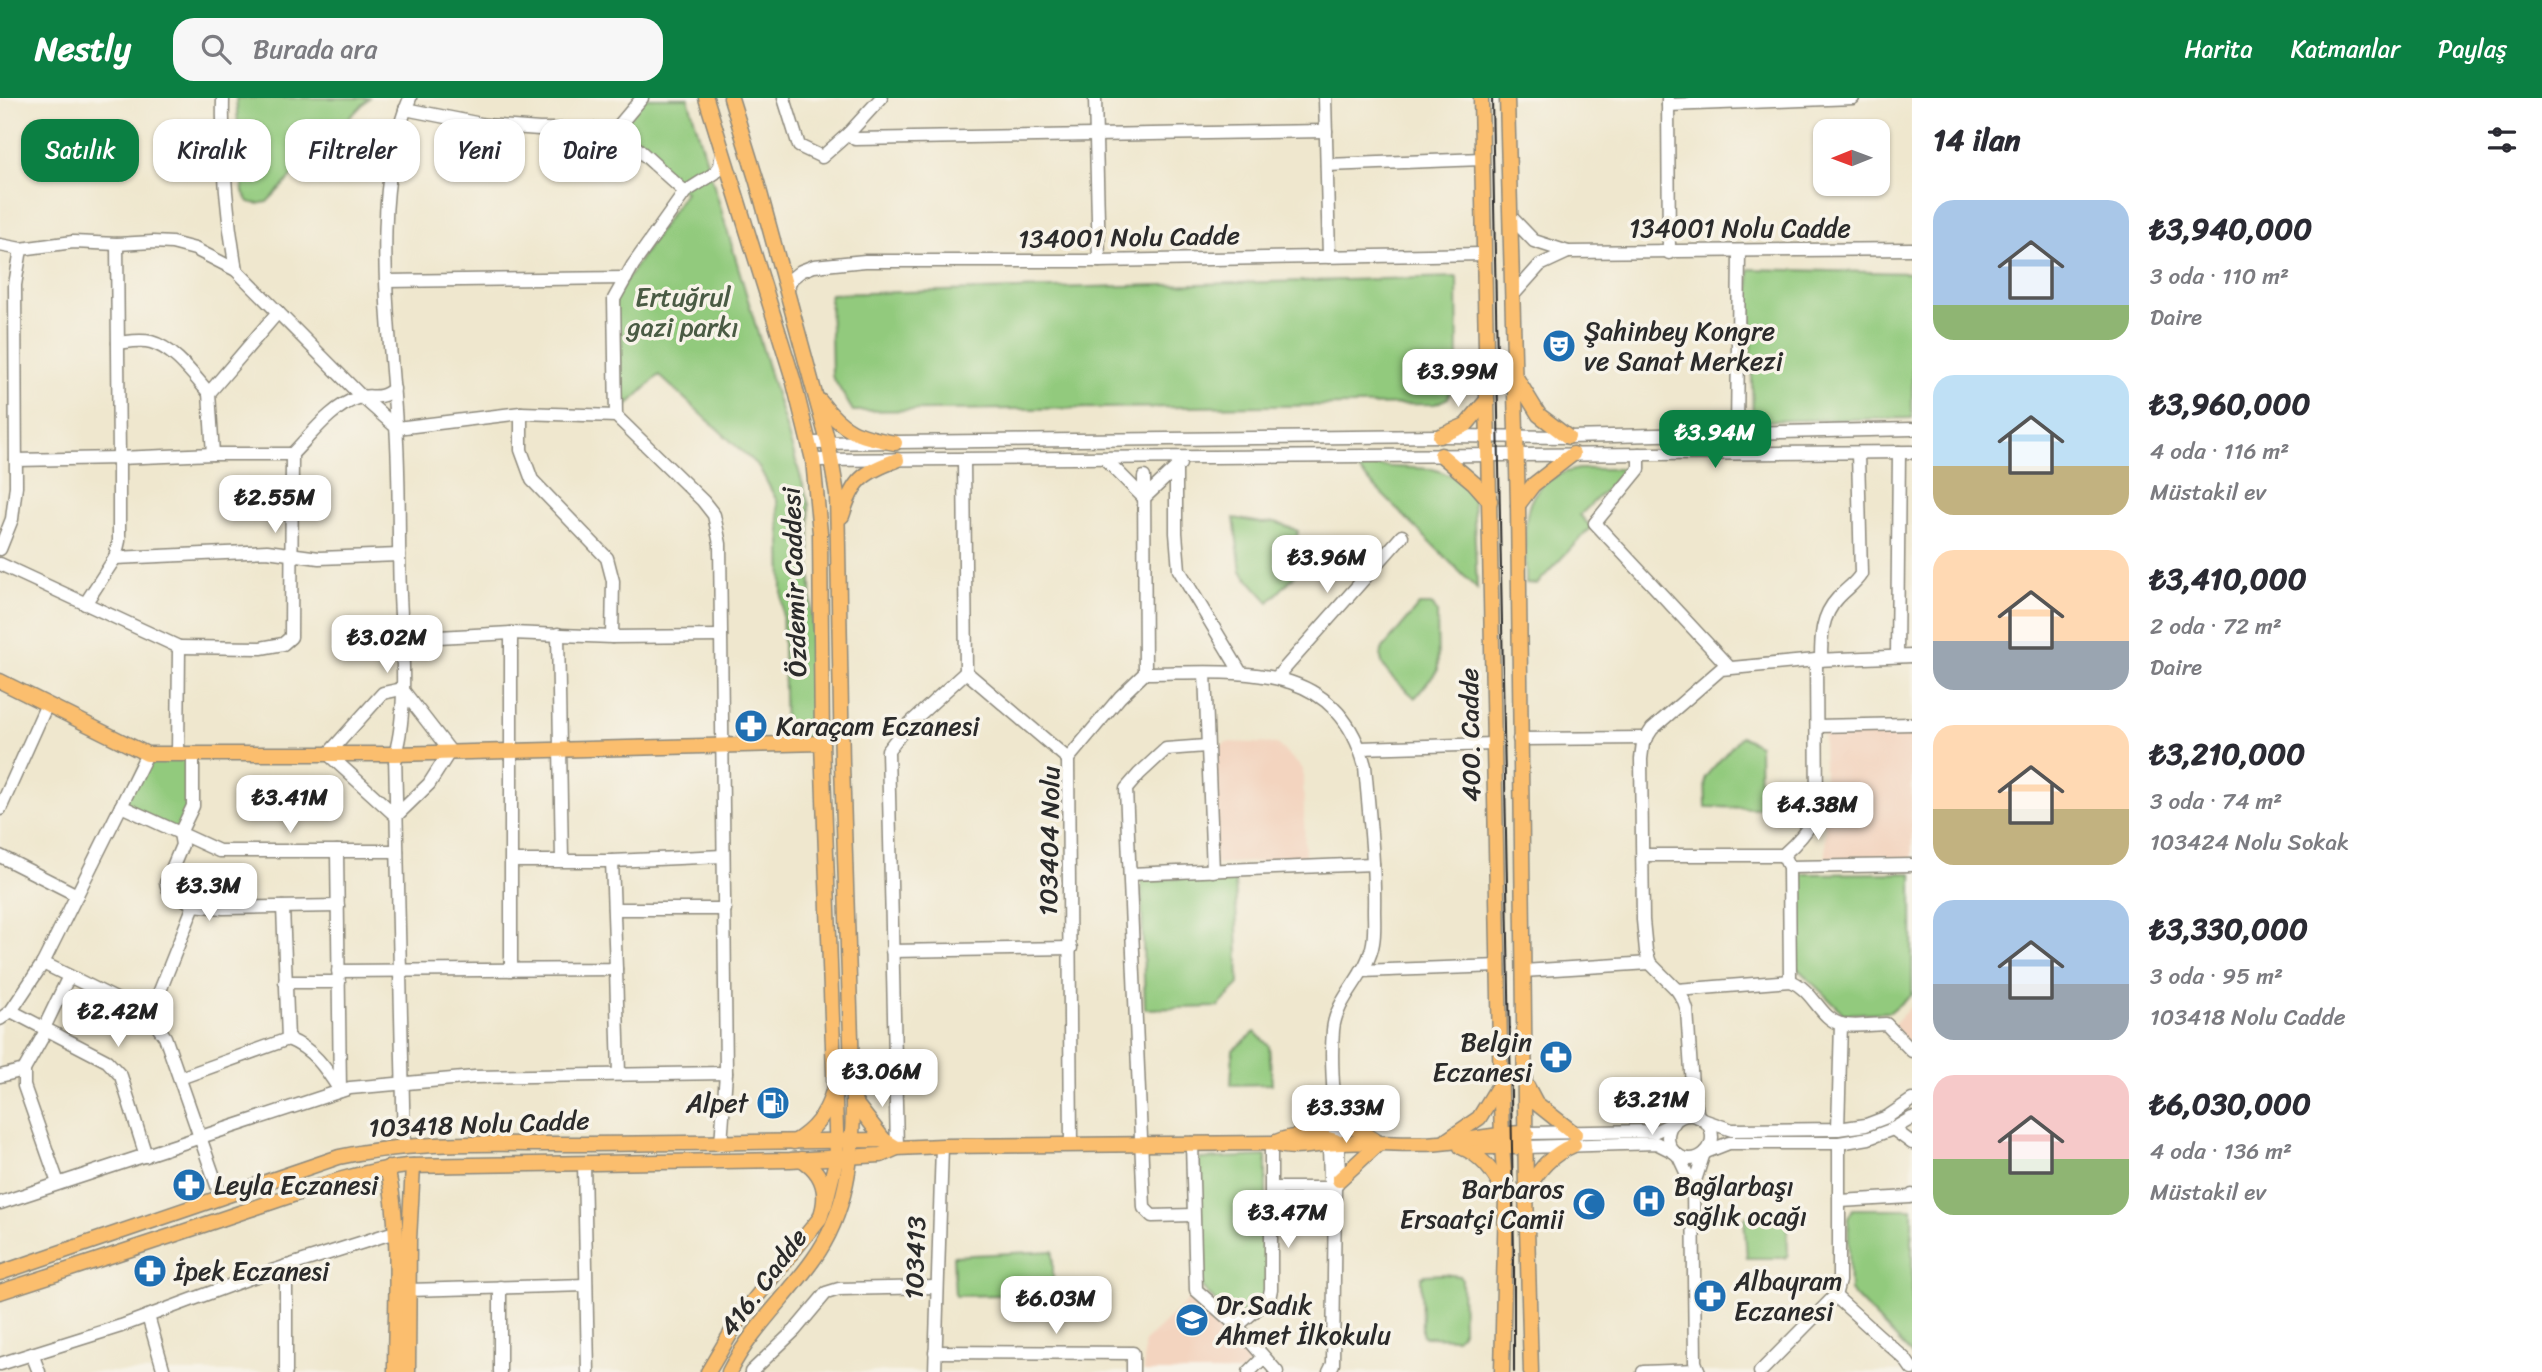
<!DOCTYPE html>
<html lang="tr">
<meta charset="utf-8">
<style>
:root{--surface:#fff;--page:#f7f7f7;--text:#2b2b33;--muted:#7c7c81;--accent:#0b8043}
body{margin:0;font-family:Sriracha,sans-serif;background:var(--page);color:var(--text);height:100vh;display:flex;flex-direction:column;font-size:26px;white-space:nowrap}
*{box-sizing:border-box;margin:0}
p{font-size:23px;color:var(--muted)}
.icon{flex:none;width:38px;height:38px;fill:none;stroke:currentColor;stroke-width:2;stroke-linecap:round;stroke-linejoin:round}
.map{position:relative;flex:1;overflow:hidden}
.side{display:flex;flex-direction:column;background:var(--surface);width:630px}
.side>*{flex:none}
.top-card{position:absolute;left:21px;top:21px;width:665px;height:63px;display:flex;gap:14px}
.needle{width:46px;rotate:269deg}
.tools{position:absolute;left:1813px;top:21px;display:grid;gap:14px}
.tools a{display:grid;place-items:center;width:77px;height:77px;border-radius:14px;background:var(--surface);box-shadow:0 2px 5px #0004;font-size:35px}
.price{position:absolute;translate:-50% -60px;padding:0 16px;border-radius:14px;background:#fff;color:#222;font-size:23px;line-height:46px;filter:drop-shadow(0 2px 4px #0008)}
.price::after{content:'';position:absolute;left:50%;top:42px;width:21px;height:16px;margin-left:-10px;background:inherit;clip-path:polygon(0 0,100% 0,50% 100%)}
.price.current{background:var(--accent);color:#fff}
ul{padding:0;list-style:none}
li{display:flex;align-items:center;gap:21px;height:175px;padding:0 21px}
li span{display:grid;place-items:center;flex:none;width:196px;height:140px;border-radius:21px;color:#555}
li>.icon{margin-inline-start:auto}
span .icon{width:84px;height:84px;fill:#fffc;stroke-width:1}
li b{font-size:30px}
h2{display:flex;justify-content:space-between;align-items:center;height:84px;padding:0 21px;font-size:30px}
.tag{padding:0 24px;border-radius:21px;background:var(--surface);box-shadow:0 2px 5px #0004;font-size:24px;line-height:63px}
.tag.current{background:var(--accent);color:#fff}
header{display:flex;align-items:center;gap:42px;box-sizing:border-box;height:98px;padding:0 35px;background:var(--accent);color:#fff}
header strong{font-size:33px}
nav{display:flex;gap:38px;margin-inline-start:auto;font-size:24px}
.search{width:490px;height:63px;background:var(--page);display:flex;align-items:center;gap:18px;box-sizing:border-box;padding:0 24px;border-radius:21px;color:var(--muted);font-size:26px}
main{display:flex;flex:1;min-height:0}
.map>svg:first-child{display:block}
</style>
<header>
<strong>Nestly</strong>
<div class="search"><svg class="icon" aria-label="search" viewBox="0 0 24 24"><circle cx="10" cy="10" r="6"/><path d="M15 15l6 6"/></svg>Burada ara</div>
<nav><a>Harita</a><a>Katmanlar</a><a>Paylaş</a></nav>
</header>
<main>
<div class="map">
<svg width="1912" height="1274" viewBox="0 0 1912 1274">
<rect width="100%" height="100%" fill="#f7f3e8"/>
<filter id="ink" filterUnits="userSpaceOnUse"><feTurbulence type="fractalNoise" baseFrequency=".0143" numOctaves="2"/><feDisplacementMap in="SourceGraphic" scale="14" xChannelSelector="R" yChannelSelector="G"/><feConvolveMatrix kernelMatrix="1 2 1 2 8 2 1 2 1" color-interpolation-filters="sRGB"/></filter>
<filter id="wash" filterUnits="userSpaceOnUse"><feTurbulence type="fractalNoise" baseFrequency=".00686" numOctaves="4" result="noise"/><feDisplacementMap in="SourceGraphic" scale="28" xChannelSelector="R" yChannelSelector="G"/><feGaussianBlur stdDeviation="1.57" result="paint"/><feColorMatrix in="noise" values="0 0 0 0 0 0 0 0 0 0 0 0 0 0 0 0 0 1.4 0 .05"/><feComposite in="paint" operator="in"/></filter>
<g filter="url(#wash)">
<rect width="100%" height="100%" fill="#efe7ce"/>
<g fill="#f3d4bf">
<polygon points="1912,632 1912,761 1826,761 1823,635"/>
<polygon points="1226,644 1277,646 1303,671 1305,761 1215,766 1208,657"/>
<polygon points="1912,907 1912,948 1893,927"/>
<polygon points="1192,1199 1250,1254 1253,1262 1241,1274 1144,1274 1144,1244"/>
</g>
<g fill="#92ca7d" stroke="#5e7a54" stroke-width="2">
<polygon points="236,0 369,0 267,104 257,106 249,104 243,94"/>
<polygon points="642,0 688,0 809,407 815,645 785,646 781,443 777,403 759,369 659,277 616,318 614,201 685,94 616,31"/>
<polygon points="1749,171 1912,175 1912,320 1753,323"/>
<polygon points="1457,179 1458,265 1448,300 1435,306 853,313 832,278 830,196"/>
<polygon points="1353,367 1433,371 1455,379 1473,396 1477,491"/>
<path d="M1579 371H1624L1622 376 1580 417 1591 429 1537 486 1526 485C1526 433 1513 382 1579 371Z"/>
<polygon points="1234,420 1262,425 1276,424 1298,433 1294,453 1303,469 1269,504 1241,473"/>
<path d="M1419 507H1433L1437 514 1438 572 1415 600C1402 587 1373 570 1383 550Z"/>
<polygon points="1741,638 1759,647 1760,710 1706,709 1705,679"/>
<polygon points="147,656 193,656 193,708 180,735 121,708"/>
<polygon points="1912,775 1912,896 1890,914 1844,916 1794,867 1797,776"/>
<polygon points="1235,778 1239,886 1218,909 1145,911 1141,782"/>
<polygon points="1255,934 1269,948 1272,986 1231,987 1233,952"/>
<polygon points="1266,1058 1266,1196 1235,1221 1229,1218 1201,1188 1199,1061"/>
<polygon points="1853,1111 1912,1111 1912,1257 1850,1193 1848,1120"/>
<polygon points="1784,1116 1787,1121 1788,1157 1785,1160 1747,1160 1744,1120 1748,1117"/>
<polygon points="1053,1153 1053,1196 955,1198 953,1158"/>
<polygon points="1443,1176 1460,1178 1462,1181 1463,1233 1456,1240 1424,1239 1422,1235 1421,1179 1425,1177"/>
</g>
</g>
<g filter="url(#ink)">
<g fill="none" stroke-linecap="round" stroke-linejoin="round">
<defs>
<g id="minor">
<path d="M223 0C222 58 226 115 236 172"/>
<polyline points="784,0 799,48 822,59 849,35 881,0"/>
<polyline points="1095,0 1099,163"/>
<polyline points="1325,0 1329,159"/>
<polyline points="1668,1 1669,155"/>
<polyline points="1668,7 1853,0"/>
<polyline points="405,11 486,27 539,31 616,31 685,94"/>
<polyline points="616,31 642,0"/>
<polyline points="849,35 855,41 1326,33"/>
<polyline points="1327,67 1482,61"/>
<polyline points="1511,119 1534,143 1568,154 1912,151"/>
<polyline points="117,146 119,360 213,356 292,356"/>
<polyline points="0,147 21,151"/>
<polyline points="387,183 626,180"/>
<polyline points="787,194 791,181 801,173 814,168 865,163 1099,163 1484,156"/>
<polyline points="1514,196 1540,167 1568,154"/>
<path d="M118 245C128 244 140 241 151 244 174 250 194 278 209 295"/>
<polyline points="521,315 521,352 532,382 607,460 613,483 612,539"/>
<polyline points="616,318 614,201 633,167 685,94 715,75 720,68 722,54"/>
<polyline points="1737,334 1739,154"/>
<polyline points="811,345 1440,338 1568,339 1912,331"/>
<polyline points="213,356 209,295 278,214"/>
<polyline points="1639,356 1639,371 1595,425 1729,569"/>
<polyline points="964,361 966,574"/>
<polyline points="1105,361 1144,400 1180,366"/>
<polyline points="16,362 119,360 119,443 115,460 85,506"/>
<polyline points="813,362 1912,354"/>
<polyline points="1176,370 1176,435 1179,472 1241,575"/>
<polyline points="1144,379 1145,575"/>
<polyline points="0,451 12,421 16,388 15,187 21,151 73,144 117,146 153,144 172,145 195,151 236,172 361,298 397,330 521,315 616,318 703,403 714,417 720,446 726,975 721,1046"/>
<polyline points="115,460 267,453 319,460 399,457"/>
<polyline points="0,466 179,549 178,656"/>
<polyline points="511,535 511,872"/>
<polyline points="558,536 562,762"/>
<polyline points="402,541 511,535 612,539 721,538"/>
<path d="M179 549 261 550 283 546 291 539 292 356C311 337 332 308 358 300 372 295 377 304 394 291"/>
<polyline points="1897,558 1899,354"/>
<path d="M1821 562C1821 539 1821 518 1838 500 1846 491 1855 486 1861 476L1858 355"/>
<polyline points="1205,575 1213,773"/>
<polyline points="1277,579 1402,438"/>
<polygon points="402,591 450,653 429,686 396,718 328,656 383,595"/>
<polyline points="1817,628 1912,626"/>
<polyline points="1519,641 1647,640"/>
<polyline points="1360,650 1494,646"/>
<polyline points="193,656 193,708 180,735 182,747 166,785 168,791 194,807 223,810 338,808"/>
<polyline points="121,708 219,753 397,753"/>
<polyline points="0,711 47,606"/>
<polyline points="337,753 340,993"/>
<path d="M1643 757H1783C1797 745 1808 732 1817 716L1816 562"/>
<polyline points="1783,757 1789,769 1790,883"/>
<polyline points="0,758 77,797"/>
<polyline points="512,763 612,763 723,758"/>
<polyline points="1789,769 1912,767"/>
<polyline points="1130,776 1373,766"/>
<polyline points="283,809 288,941"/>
<polyline points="614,811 725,811"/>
<polyline points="892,853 1071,850"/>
<polyline points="43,865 150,918 165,939 221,1099"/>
<polyline points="616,871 619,976"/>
<polyline points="338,873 616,871 612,763"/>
<polyline points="1361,873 1499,868"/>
<polyline points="1523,873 1650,865"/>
<polyline points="285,884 339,884"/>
<path d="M1677 892 1790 883C1813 891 1820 921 1841 926 1853 930 1873 926 1886 926L1912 953"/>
<polyline points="11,913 107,963 121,978 146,1058"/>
<polyline points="150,918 194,807"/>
<polyline points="0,921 11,913 43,865 147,656"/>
<polyline points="44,930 69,878"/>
<polyline points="47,931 24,972 24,988 58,1085"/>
<polyline points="0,978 24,972"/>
<path d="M180 980 288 941C313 951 325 969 339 991"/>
<polyline points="1331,1012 1328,1019 1330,1080 1335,1090"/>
<circle cx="1690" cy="1039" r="22"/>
<polyline points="1698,1019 1692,988 1687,912 1684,903 1677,892 1650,865 1646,853 1643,822 1641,661 1643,645 1652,631 1721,571 1816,562 1912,558"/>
<polyline points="1703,1022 1732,1032 1838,1031 1866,1027 1887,1019 1912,1002"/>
<polyline points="1838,1031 1841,926"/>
<polyline points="1893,1031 1912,1045"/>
<polyline points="1527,1035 1656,1033 1674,1025"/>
<polyline points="1192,1045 1196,1192 1237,1228 1277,1274"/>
<path d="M1071 1047 1068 661 1120 599 1145 575C1234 575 1336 559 1365 668 1369 716 1375 764 1374 812 1374 823 1375 834 1373 845 1368 877 1336 899 1333 932 1329 981 1339 1032 1339 1082L1335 1090 1333 1266 1329 1274"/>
<path d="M404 1049 395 656C408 615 402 541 400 497 398 440 400 383 396 327 390 226 369 95 410 0"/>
<polyline points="1526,1049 1656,1045 1674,1054"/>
<polyline points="897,1050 888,652 906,629 966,574 1068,661"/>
<polyline points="1706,1054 1729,1045 1839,1045 1869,1040 1893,1031 1912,1020"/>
<polyline points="1678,1057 1693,1089"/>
<polyline points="584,1065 588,1274"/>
<polyline points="1272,1090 1335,1090"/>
<polyline points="1840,1103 1910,1099 1912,1097"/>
<polyline points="0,1105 350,990 475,979 726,975"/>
<polyline points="1193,1117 1152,1118 1144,1110 1126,691 1139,676 1166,651 1206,648"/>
<polyline points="408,1192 586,1187"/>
<polyline points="1835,1198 1905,1261 1912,1271"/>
<polyline points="148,1218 164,1274"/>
<polyline points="1237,1228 1269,1201 1271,1191 1271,1045"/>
<polyline points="935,1254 1133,1255 1133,1274"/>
<polyline points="32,1256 39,1274"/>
<polyline points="0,1266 121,1228 250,1180 395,1134"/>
<polyline points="286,1274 286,1168"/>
<polyline points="500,1274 500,1189"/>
<polyline points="751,1274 795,1232 826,1195 839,1191 936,1189"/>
<polyline points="935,1274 942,1048"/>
<polyline points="1249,1274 1263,1260"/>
<polyline points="1643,1274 1698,1272"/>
<polyline points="1699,1274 1695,1264 1693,1089 1703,1058"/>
<polyline points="1760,1274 1835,1198 1839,1183 1839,1045"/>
</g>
<g id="major">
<polyline points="706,0 793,281 813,362 820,435 822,645 837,1059 825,1107"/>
<polyline points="1481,0 1502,1049 1506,1099 1502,1274"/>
<polyline points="1507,0 1518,407 1526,1093 1531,1274"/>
<polyline points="1517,281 1539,317 1568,339"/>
<path d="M820 303C843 334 858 338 895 345"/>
<polyline points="1440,338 1466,327 1487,302"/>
<polyline points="1441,357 1474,385 1490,403"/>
<polyline points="1518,407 1533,387 1573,356"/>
<path d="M842 418C853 382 862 375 897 362"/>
<polyline points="0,583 147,656 395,656 822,645"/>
<polyline points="1527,988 1536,1005 1575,1036"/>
<polyline points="853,1002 884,1042"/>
<polyline points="1334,1006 1353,1029 1379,1045 1339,1082"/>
<polyline points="1302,1038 1328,1019"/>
<polyline points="1447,1042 1479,1020 1501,984"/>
<path d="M794 1044C813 1033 826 1017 832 996"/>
<path d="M1276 1044C1295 1036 1316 1037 1335 1043"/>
<polyline points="1461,1049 1526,1049"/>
<path d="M1463 1050C1482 1058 1494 1074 1503 1093"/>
<path d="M387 1070C402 1131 395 1210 395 1274"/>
<path d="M1526 1092C1540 1071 1550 1057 1574 1047"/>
<path d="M0 1175 339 1059C420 1041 503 1047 585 1046 684 1046 784 1043 884 1042L897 1050"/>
<path d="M0 1194C83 1167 166 1140 248 1112 301 1095 351 1074 407 1068L790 1062 881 1057 897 1050 942 1048 1271 1045C1299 1054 1315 1045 1341 1045 1374 1043 1407 1048 1440 1045 1470 1043 1496 1035 1527 1035"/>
<polyline points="408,1274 409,1142 413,1068"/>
<path d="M708 1274 741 1218 820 1120C829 1096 824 1075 801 1061"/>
<path d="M729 1274C751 1231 786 1200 813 1162 847 1115 853 1059 853 1002L842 666 837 396 828 344 757 84 731 0"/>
</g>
</defs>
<use href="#minor" stroke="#8d897c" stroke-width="15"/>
<use href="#major" stroke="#8d897c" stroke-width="17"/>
<use href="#minor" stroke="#fff" stroke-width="12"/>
<use href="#major" stroke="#fbbe6e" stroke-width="14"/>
<polyline stroke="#2b2b2b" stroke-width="2" points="1492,0 1514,1155 1514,1274"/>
</g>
</g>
<defs>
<symbol id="theatre-disc" viewBox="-11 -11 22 22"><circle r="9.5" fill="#1f6fb2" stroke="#f7f3e8"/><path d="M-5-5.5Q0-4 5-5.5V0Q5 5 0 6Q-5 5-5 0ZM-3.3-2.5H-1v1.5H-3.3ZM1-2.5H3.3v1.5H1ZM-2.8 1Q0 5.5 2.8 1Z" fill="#fff"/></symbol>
<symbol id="pharmacy-disc" viewBox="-11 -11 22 22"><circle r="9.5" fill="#1f6fb2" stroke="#f7f3e8"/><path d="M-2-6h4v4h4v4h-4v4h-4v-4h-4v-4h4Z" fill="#fff"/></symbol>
<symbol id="fuel-disc" viewBox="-11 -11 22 22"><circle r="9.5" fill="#1f6fb2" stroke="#f7f3e8"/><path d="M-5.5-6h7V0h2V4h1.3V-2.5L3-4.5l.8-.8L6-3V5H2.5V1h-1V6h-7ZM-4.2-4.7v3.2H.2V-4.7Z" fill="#fff"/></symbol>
<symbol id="hospital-disc" viewBox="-11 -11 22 22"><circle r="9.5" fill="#1f6fb2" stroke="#f7f3e8"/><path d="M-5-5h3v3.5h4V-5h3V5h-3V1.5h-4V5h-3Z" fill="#fff"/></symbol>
<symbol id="mosque-disc" viewBox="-11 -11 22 22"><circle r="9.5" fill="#1f6fb2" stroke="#f7f3e8"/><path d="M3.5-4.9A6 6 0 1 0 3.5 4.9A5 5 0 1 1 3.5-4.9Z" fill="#fff"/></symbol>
<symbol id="school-disc" viewBox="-11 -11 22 22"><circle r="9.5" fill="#1f6fb2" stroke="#f7f3e8"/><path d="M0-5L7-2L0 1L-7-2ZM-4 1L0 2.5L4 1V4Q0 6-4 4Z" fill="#fff"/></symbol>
</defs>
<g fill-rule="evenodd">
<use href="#theatre-disc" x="1540" y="229" width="38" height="38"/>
<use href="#pharmacy-disc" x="732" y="609" width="38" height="38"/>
<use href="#pharmacy-disc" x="1537" y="940" width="38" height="38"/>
<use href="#fuel-disc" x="754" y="986" width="38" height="38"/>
<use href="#pharmacy-disc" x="170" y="1068" width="38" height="38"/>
<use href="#hospital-disc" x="1630" y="1084" width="38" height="38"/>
<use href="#mosque-disc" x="1570" y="1087" width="38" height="38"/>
<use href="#pharmacy-disc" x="131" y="1154" width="38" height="38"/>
<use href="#pharmacy-disc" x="1691" y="1179" width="38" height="38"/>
<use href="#school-disc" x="1173" y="1203" width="38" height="38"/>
</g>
<g text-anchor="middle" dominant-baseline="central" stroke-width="7" stroke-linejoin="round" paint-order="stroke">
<g font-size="26" fill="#2b2b2b" stroke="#f7f3e8">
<text x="1740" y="130">134001 Nolu Cadde</text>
<text transform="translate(1129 139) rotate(-1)">134001 Nolu Cadde</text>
<text transform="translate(794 484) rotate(-92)">Özdemir Caddesi</text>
<text transform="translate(1470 637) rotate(-91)">400. Cadde</text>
<text transform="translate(1049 743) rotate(-89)">103404 Nolu</text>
<text transform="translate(479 1026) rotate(-2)">103418 Nolu Cadde</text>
<text transform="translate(915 1160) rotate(-88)">103413</text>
<text transform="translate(763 1184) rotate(-53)">416. Cadde</text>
</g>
<g font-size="26" fill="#4a5b44" stroke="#f7f3e8">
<text x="683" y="199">Ertuğrul<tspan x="683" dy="30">gazi parkı</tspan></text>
</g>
<g font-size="26" fill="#2b2b2b" stroke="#f7f3e8" text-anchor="start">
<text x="1584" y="233">Şahinbey Kongre<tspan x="1584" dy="30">ve Sanat Merkezi</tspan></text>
<text x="776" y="628">Karaçam Eczanesi</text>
<text x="1532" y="944" text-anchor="end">Belgin<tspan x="1532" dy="30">Eczanesi</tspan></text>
<text x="748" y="1005" text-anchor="end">Alpet</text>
<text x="214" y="1087">Leyla Eczanesi</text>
<text x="1674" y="1088">Bağlarbaşı<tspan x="1674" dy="30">sağlık ocağı</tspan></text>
<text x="1564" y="1091" text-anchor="end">Barbaros<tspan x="1564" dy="30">Ersaatçi Camii</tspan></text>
<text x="174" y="1173">İpek Eczanesi</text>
<text x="1734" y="1183">Albayram<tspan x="1734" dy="30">Eczanesi</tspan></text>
<text x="1216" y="1207">Dr.Sadık<tspan x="1216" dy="30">Ahmet İlkokulu</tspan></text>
</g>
</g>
</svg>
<div class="tools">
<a><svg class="needle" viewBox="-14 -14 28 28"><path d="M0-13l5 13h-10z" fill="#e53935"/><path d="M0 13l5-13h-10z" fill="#7c7c81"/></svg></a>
</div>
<b class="price" style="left:1458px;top:311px">₺3.99M</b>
<b class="price current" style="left:1715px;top:372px">₺3.94M</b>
<b class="price" style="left:275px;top:437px">₺2.55M</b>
<b class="price" style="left:1327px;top:497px">₺3.96M</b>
<b class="price" style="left:387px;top:577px">₺3.02M</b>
<b class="price" style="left:290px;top:737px">₺3.41M</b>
<b class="price" style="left:1818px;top:744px">₺4.38M</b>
<b class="price" style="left:209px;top:825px">₺3.3M</b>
<b class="price" style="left:118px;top:951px">₺2.42M</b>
<b class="price" style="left:882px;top:1011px">₺3.06M</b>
<b class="price" style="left:1652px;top:1039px">₺3.21M</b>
<b class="price" style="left:1346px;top:1047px">₺3.33M</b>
<b class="price" style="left:1288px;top:1152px">₺3.47M</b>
<b class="price" style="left:1056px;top:1238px">₺6.03M</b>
<div class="top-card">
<a class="tag current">Satılık</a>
<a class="tag">Kiralık</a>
<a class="tag">Filtreler</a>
<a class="tag">Yeni</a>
<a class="tag">Daire</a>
</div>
</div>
<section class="side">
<h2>14 ilan<svg class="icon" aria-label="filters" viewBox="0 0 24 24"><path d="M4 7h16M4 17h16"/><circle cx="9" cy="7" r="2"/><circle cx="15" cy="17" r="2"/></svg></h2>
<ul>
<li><span style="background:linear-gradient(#a9c7e8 75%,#8fb573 0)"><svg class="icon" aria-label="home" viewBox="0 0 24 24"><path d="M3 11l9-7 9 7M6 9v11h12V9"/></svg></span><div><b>₺3,940,000</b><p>3 oda · 110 m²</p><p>Daire</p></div></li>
<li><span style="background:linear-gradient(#bfe0f5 65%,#c2b280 0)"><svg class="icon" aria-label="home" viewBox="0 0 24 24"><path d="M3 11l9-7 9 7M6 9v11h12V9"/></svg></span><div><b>₺3,960,000</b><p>4 oda · 116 m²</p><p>Müstakil ev</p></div></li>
<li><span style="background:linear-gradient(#ffd9b3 65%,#9aa5b1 0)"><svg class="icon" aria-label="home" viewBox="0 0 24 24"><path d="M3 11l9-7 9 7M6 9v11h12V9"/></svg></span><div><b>₺3,410,000</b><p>2 oda · 72 m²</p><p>Daire</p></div></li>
<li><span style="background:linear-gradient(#ffd9b3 60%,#c2b280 0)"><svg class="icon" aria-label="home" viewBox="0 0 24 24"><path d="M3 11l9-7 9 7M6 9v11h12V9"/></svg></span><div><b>₺3,210,000</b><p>3 oda · 74 m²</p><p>103424 Nolu Sokak</p></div></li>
<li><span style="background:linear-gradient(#a9c7e8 60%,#9aa5b1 0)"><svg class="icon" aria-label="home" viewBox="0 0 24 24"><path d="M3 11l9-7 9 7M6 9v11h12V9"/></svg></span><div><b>₺3,330,000</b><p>3 oda · 95 m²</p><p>103418 Nolu Cadde</p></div></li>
<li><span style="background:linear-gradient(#f6c9c9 60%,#8fb573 0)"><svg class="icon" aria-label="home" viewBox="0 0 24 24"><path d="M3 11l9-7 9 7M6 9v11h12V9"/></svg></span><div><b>₺6,030,000</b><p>4 oda · 136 m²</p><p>Müstakil ev</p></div></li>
</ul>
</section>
</main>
